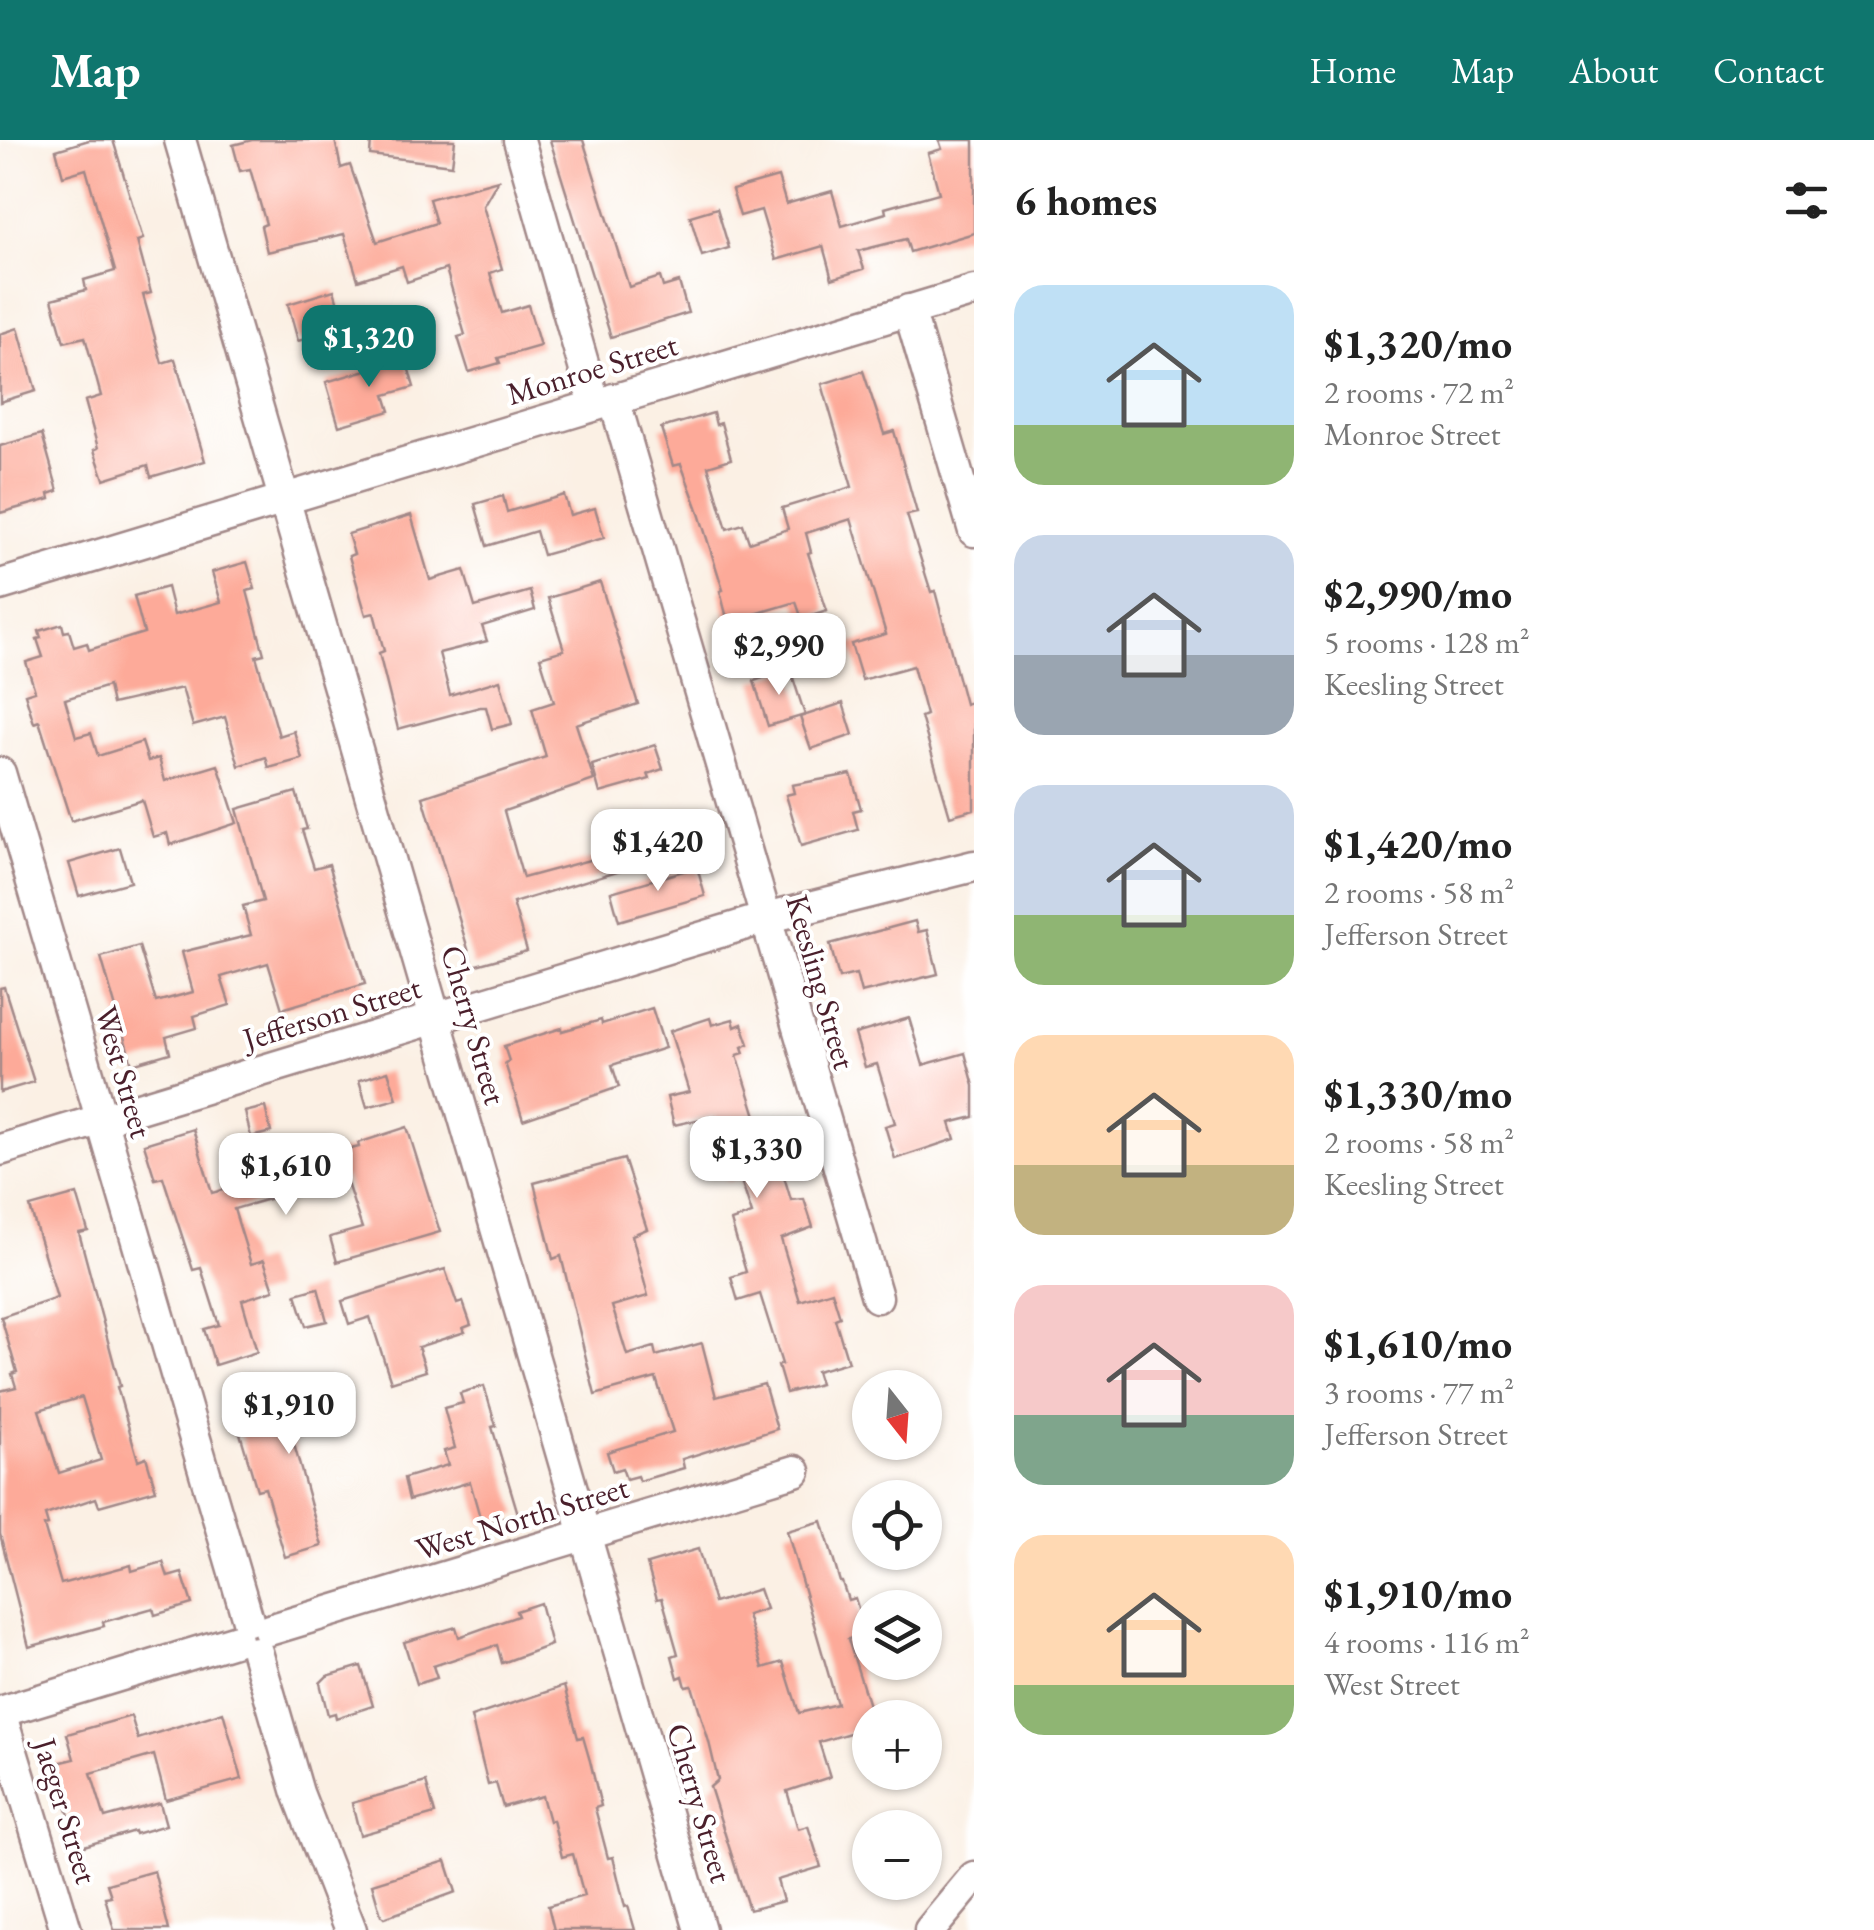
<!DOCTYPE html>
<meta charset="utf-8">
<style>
:root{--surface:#fff;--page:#f6f6f6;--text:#222;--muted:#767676;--accent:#0f766e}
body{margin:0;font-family:"EB Garamond",serif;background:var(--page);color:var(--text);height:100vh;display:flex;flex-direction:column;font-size:38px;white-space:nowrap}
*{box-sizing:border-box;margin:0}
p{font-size:32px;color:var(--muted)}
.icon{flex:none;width:55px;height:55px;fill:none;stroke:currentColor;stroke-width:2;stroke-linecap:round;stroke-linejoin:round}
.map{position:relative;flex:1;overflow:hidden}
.sheet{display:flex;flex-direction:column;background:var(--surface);width:900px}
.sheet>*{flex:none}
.needle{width:65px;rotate:163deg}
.tools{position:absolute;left:852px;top:1230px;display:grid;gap:20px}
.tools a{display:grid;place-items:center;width:90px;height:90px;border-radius:50%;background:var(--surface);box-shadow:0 2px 8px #0004;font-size:50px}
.price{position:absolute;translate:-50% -85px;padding:0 22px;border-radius:20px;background:#fff;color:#222;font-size:32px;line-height:65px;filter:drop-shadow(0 2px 5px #0008)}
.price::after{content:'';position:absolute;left:50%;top:60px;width:30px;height:22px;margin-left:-15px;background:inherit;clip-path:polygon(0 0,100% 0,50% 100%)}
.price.selected{background:var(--accent);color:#fff}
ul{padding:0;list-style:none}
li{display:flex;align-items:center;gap:30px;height:250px;padding:0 40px}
li span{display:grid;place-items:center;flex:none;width:280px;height:200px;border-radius:30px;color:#555}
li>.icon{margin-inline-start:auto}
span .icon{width:120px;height:120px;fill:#fffc;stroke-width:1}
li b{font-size:42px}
h2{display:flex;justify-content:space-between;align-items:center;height:120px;padding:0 40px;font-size:42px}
header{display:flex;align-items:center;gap:60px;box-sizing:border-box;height:140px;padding:0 50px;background:var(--accent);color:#fff}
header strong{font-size:48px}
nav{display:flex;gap:55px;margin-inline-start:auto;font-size:35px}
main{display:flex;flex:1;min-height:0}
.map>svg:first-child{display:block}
</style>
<header>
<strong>Map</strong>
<nav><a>Home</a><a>Map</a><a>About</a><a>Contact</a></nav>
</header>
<main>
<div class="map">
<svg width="974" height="1790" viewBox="0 0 974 1790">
<rect width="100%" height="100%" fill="#fff"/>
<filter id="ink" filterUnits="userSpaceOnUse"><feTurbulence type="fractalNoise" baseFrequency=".01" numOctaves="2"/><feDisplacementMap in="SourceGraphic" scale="20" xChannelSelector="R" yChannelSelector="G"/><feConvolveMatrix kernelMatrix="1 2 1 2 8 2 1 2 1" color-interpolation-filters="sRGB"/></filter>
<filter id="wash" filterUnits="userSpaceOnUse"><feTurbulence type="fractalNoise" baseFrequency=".0048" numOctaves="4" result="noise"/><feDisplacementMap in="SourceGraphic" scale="40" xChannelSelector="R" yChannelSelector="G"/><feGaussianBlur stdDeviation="2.25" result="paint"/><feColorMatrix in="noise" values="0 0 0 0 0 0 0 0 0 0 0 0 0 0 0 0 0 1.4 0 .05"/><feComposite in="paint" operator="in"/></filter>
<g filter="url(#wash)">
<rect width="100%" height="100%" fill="#fbf0e4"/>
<g id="blocks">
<g fill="#fdaa99" fill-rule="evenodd">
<polygon points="89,0 113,0 143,99 137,101 151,153 143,155 162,223 175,219 205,321 151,337 148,325 104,339 94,310 98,308 85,261 101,256 85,197 64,202 52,159 86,150 84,140 115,131 86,29 63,36 56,10"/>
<polygon points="252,0 335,0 341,28 350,25 377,102 436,83 429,59 498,40 483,66 502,129 490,133 502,173 528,165 540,206 498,218 500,223 469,232 458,197 465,195 446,129 407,142 402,126 358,140 344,94 267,112 261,86 266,84 250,29 240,31 233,5"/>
<polygon points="371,0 455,0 452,25 370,15"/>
<polygon points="550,0 583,0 629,147 660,137 663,147 679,142 688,173 611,197"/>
<polygon points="939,0 974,0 974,93 910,112 906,99 858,111 864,129 832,139 823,106 776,120 761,70 740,76 732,50 778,37 786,64 832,51 842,86 886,73 885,68 939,53 928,13 942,9"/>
<polygon points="717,68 729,108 702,116 690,76"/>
<polygon points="334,150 345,188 298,201 288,164"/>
<polygon points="18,188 36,251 0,262 0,194"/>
<polygon points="404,213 414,247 385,255 390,271 339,286 326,242 383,225 382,219"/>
<polygon points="863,231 884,294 894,291 917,373 907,375 931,452 935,451 965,564 974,561 974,669 950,676 921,577 926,575 913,526 862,540 851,504 886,494 851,379 806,393 811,412 808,413 827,471 802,479 796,462 728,482 720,451 723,450 697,367 681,324 673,326 661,288 713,273 716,285 721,283 731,319 708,326 727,389 743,384 749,402 788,389 782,368 852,347 822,244"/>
<polygon points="42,294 58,351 49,354 50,359 0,373 0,306"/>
<polygon points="564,355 570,375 595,368 604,398 543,415 536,391 487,406 475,364 503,356 507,372"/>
<polygon points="411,375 430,440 464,430 475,467 530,451 535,470 482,486 487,501 439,513 450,555 500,540 512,584 492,589 486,567 480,567 398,589 379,513 384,511 374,473 366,475 349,416 354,414 348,394"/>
<polygon points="247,422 255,449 247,451 264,514 256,516 279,596 294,591 302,619 269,628 266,617 239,626 225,577 193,586 182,548 112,564 108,546 65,559 76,597 91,593 98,616 142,602 148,621 159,618 165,641 218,625 237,683 170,705 167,693 153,697 142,660 71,681 39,581 34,583 25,554 35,551 26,522 43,517 37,499 41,498 39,491 62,484 64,492 69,491 74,507 87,503 89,510 144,493 134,456 167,447 174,475 221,462 212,432"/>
<polygon points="600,442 638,564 576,584 594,640 504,671 523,738 619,712 624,729 513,763 527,811 473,826 423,657 546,617 532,569 554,562 540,517 564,510 548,458"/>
<polygon points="790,529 805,575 768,586 754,541"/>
<polygon points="843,563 853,595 811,609 800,577"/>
<polygon points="655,605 663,629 648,634 650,639 600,653 592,625"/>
<polygon points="851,634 861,669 853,671 858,690 801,706 786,655 794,653 792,645"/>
<polygon points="296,652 307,689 302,690 314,728 329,724 365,844 282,869 268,823 221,837 230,865 194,876 197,888 166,897 170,913 132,924 101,817 139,806 156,862 193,852 182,812 251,795 243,766 263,761 237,669"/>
<polygon points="120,708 130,742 79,756 69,723"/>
<polygon points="697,727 705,756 619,781 611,752"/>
<polygon points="915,781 918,792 927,790 938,834 861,853 856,834 839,838 830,804"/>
<polygon points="4,847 34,942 0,952 0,848"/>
<polygon points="652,868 665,908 612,925 619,947 523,980 505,923 509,921 504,906 562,888 562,891 601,880 602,884"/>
<polygon points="710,878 712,885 733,879 735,887 742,884 749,904 742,907 744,913 737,915 763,998 768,1005 774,1003 791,1060 804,1059 813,1087 781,1099 800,1161 832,1151 840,1177 835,1179 848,1222 816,1231 820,1244 786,1253 778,1226 782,1224 760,1154 738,1161 731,1137 746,1132 731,1081 752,1074 740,1037 727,1042 720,1018 727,1016 715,976 674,985 667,957 689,952 670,891"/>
<polygon points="909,878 923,925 965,913 974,946 974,977 950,983 955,999 895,1019 885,986 895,983 877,924 865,927 855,894"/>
<polygon points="388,931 397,959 367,967 359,940"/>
<polygon points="265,967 271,992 251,997 245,972"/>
<polygon points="407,987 440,1092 337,1122 330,1097 362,1088 345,1037 234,1069 251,1124 264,1120 274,1150 242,1160 257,1212 215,1225 204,1189 219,1185 201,1128 193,1130 163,1037 155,1039 144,1004 193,989 212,1053 266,1038 265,1034 314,1018 359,1007 358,1003"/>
<polygon points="624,1019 647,1089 632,1095 648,1156 612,1166 627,1215 654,1207 656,1216 702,1203 716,1257 764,1244 777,1289 682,1319 684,1328 639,1341 637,1336 626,1339 622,1328 613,1331 607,1312 673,1292 656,1238 595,1255 561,1116 553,1119 534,1043"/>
<path d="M77 1054 88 1091 79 1093 120 1246 117 1247 138 1320 146 1317 156 1350 99 1366 96 1358 45 1375 48 1385 44 1386 61 1444 131 1425 132 1431 163 1422 168 1437 182 1433 192 1464 155 1475 153 1468 103 1482 104 1486 29 1507 0 1394V1251L16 1247 12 1234 17 1232 1 1177 57 1158 30 1067ZM82 1257 101 1320 59 1333 39 1270Z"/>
<polygon points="445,1129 457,1164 463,1162 471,1185 463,1188 465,1192 418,1207 426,1231 391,1242 370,1177 349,1184 342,1161"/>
<polygon points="318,1148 327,1181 306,1186 296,1154"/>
<polygon points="328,1238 335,1266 347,1263 353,1283 292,1297 322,1406 285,1417 265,1348 257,1350 234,1273 306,1253 304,1244"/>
<polygon points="484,1246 496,1286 492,1287 518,1374 482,1384 470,1342 409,1360 404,1338 448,1325 444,1311 455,1308 444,1268 463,1263 460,1253"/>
<polygon points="822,1381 840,1442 842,1442 848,1460 855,1458 866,1494 848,1499 870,1569 870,1587 819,1602 830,1637 787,1651 798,1689 808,1686 821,1727 777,1740 783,1761 749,1770 710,1647 718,1640 709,1602 692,1546 686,1547 683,1536 678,1538 672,1516 678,1514 662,1458 657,1459 647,1424 698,1409 714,1463 759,1449 766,1469 747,1475 763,1528 783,1522 799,1573 837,1564 787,1391"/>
<polygon points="540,1463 551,1505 502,1523 497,1505 433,1526 437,1538 417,1544 404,1502 456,1487 459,1497 518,1476 516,1471"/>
<polygon points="361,1526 373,1566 336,1578 335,1573 328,1575 320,1543 327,1536"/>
<polygon points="564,1546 578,1598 583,1597 590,1621 601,1666 595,1668 608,1718 613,1717 625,1767 628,1766 635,1790 554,1790 548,1766 584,1756 573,1714 562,1717 553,1680 549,1681 542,1656 503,1667 496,1643 488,1645 471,1577"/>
<polygon points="223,1572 242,1639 166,1660 154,1615 91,1633 105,1678 160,1663 166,1685 135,1694 134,1691 71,1710 62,1681 70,1679 54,1624 74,1619 67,1594 131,1576 138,1599"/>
<polygon points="426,1642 435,1674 360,1695 352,1663"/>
<polygon points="446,1721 456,1752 384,1778 381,1775 372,1744"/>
<polygon points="154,1731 169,1790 114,1790 105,1757 111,1756 107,1744"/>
</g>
</g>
</g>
<g filter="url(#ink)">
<use href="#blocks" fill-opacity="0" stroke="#a28888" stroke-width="2.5"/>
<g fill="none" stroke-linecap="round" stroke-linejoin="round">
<defs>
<g id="minor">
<polyline points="180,0 700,1790"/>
<polyline points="519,0 595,265"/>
<polyline points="909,170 974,391"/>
<polyline points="614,259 877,1157"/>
<polyline points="0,445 974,151"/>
<polyline points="0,633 248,1480"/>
<polyline points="0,1010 766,778 974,726"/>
<polyline points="269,1490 795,1331"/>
<polyline points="257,1512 298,1653 351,1790"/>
<polyline points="0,1572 237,1500"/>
<polyline points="0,1572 66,1790"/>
<polyline points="930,1790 974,1737"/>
</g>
</defs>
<use href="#minor" stroke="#a28888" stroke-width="35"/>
<use href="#minor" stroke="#fff" stroke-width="30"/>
</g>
</g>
<g text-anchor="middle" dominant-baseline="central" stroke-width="8" stroke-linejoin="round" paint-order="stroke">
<g font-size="32" fill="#4a1f2b" stroke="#fff">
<text transform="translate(592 229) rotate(-17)">Monroe Street</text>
<text transform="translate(821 842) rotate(74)">Keesling Street</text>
<text transform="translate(332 873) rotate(-17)">Jefferson Street</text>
<text transform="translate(474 885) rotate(74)">Cherry Street</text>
<text transform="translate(124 932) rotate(74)">West Street</text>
<text transform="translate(522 1378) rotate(-17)">West North Street</text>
<text transform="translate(700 1663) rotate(74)">Cherry Street</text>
<text transform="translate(66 1671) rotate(73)">Jaeger Street</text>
</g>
</g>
</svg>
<div class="tools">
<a><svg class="needle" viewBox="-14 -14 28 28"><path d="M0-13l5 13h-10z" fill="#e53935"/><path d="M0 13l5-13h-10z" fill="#767676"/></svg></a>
<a><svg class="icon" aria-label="locate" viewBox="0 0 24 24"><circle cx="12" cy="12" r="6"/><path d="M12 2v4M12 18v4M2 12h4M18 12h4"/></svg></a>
<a><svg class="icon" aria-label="layers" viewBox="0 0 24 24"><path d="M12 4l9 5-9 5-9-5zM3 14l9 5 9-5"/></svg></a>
<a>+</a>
<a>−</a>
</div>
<b class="price selected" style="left:369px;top:250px">$1,320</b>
<b class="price" style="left:779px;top:558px">$2,990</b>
<b class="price" style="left:658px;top:754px">$1,420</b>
<b class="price" style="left:757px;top:1061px">$1,330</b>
<b class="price" style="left:286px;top:1078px">$1,610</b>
<b class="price" style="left:289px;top:1317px">$1,910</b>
</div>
<section class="sheet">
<h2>6 homes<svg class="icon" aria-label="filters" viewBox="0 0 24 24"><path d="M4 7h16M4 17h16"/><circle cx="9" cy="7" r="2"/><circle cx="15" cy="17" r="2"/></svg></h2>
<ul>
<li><span style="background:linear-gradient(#bfe0f5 70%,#8fb573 0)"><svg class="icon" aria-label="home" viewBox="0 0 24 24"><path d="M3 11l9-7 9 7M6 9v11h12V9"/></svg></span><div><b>$1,320/mo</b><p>2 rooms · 72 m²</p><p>Monroe Street</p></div></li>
<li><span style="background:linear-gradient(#c9d6e8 60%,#9aa5b1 0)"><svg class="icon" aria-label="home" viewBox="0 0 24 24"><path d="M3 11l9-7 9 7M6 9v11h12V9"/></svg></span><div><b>$2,990/mo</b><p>5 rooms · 128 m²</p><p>Keesling Street</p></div></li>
<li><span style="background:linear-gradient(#c9d6e8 65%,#8fb573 0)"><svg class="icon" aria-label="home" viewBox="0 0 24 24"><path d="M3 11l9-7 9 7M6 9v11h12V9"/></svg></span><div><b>$1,420/mo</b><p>2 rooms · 58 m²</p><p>Jefferson Street</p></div></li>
<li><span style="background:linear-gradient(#ffd9b3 65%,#c2b280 0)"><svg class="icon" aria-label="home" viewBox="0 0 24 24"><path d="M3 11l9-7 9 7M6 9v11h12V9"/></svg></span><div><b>$1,330/mo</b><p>2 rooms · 58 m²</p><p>Keesling Street</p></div></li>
<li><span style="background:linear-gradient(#f6c9c9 65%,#7fa58c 0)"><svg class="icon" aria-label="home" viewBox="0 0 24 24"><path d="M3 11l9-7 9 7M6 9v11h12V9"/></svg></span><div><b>$1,610/mo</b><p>3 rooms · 77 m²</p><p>Jefferson Street</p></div></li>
<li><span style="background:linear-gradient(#ffd9b3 75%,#8fb573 0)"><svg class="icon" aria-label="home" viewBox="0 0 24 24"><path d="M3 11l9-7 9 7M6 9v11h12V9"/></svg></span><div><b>$1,910/mo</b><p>4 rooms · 116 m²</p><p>West Street</p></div></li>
</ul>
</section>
</main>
